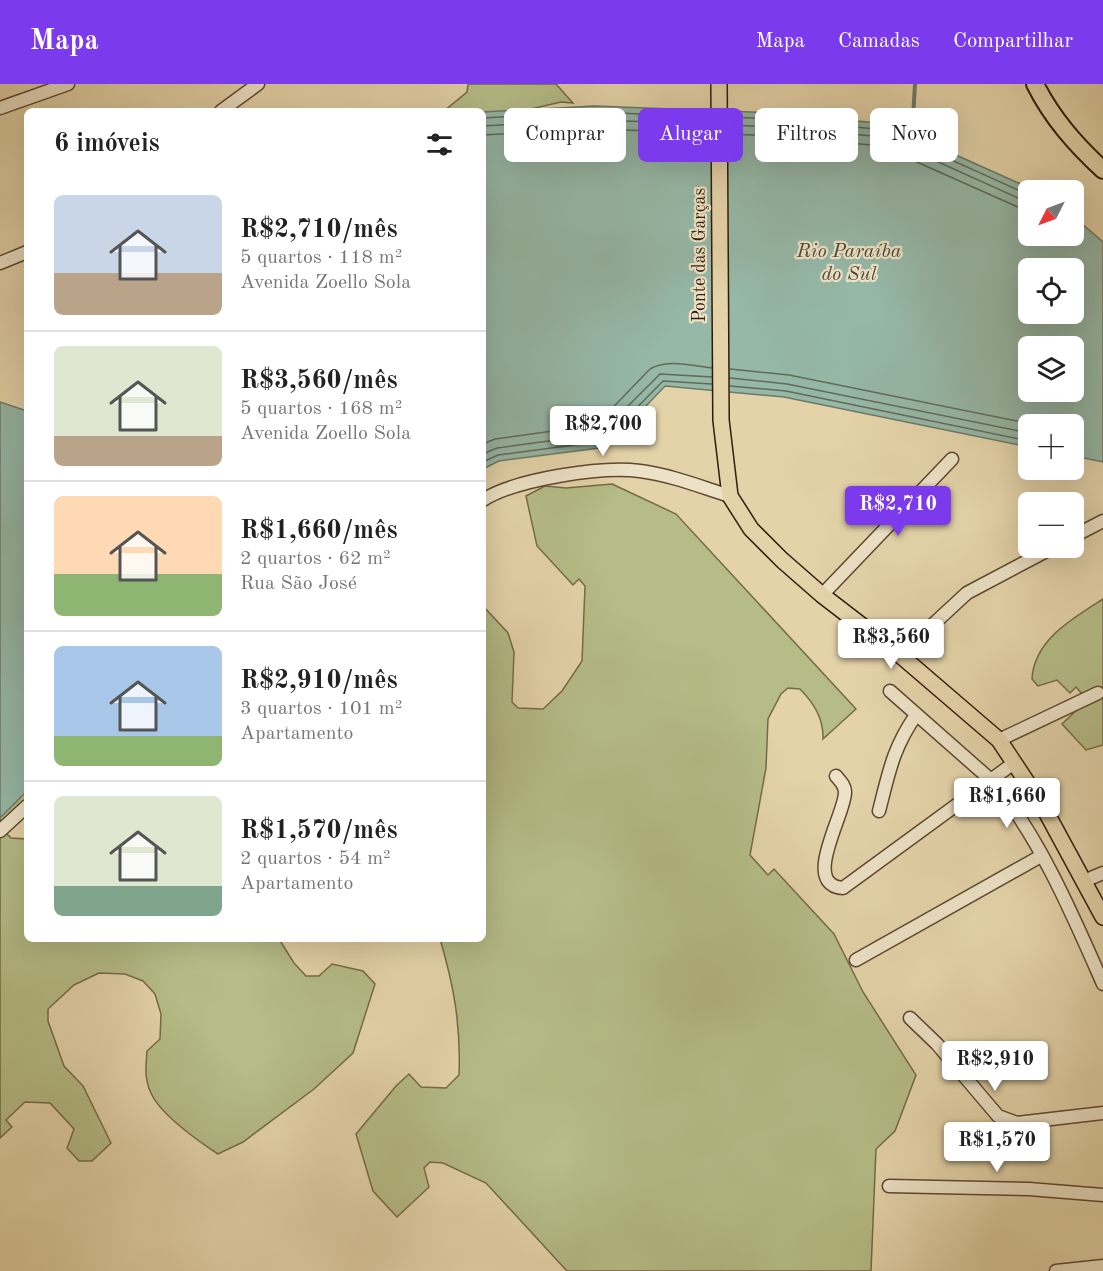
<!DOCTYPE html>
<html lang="pt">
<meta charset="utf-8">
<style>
:root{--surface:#fff;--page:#f6f6f6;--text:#222;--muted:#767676;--line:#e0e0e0;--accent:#7c3aed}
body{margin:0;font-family:"Old Standard TT",serif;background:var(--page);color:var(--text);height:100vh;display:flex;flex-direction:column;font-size:22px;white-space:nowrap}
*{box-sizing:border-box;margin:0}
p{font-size:20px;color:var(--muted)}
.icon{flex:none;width:33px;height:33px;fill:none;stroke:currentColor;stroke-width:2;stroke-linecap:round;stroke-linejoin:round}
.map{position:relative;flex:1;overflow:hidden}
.panel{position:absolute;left:24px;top:24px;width:462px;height:834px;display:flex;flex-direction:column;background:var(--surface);border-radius:9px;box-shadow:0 6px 24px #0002}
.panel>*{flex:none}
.top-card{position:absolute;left:504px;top:24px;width:508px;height:54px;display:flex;gap:12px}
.needle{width:39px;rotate:228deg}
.controls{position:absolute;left:1018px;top:96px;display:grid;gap:12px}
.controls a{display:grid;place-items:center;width:66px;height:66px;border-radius:9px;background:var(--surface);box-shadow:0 6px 24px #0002;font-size:30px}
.price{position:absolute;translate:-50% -51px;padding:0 14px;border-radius:6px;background:#fff;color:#222;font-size:20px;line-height:39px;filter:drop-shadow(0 2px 3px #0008)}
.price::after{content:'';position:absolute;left:50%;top:36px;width:18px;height:14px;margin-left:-9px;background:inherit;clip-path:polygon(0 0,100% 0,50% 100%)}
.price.active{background:var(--accent);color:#fff}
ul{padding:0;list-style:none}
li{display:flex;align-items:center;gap:18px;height:150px;padding:0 30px}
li+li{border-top:2px solid var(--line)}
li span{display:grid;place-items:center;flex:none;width:168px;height:120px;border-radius:9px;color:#555}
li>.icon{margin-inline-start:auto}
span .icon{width:72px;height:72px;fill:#fffc;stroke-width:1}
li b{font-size:26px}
h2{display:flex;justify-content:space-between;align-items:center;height:72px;padding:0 30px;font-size:26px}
.chip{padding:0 21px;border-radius:9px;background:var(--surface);box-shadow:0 6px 24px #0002;font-size:21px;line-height:54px}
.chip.active{background:var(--accent);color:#fff}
header{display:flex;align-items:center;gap:36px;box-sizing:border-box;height:84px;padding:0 30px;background:var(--accent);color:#fff}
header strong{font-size:28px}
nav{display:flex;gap:33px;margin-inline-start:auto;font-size:21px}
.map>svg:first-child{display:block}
</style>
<header>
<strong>Mapa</strong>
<nav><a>Mapa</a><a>Camadas</a><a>Compartilhar</a></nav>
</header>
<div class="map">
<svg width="1103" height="1187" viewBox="0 0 1103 1187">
<rect width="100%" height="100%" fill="#e4d3a9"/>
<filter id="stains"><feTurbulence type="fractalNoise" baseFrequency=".00333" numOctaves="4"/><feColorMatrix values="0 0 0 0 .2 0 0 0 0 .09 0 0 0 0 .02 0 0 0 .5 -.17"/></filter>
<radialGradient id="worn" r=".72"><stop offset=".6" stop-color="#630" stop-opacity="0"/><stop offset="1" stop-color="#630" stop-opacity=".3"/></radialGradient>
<g fill="#b5bc87" stroke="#746b48" stroke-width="1.5">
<polygon points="468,0 556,0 573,19 561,18 483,36 483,27 444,27 467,8"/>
<path d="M612 400 676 430 856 625 823 655C824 635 814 619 800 605L788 604 781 610 768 635 766 684 750 771 768 791 774 785 834 850 863 908 916 991 895 1047 876 1065 871 1187H567L486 1099 443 1079 430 1078 424 1084 429 1103 397 1133 373 1107 356 1050 396 1002 409 990 421 1003 446 1004 459 991C461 942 454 902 440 855H483V522L508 549 514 568 512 618 518 624 543 625 562 607 582 577 585 502 579 495 573 501 537 462 526 412 545 402 566 404Z"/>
<path d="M1103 515V661L1086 666 1062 640 1081 622 1082 610 1076 603 1070 609 1057 596 1038 602 1032 595C1034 556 1073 534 1103 515Z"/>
<path d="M27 693V716L6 735 5 748 11 754 27 755V855H279L294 879 306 892H319L332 880 363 887 375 900 353 969 314 1005 243 1058 218 1070C198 1057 160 1030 151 1009 144 995 146 981 147 967L160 955 161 930 155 910 143 897 125 890 99 889 74 901 48 925V937L64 982 83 1002 111 1059 92 1077H79L67 1064 74 1045 50 1019 25 1018 6 1036 12 1043 0 1054V728Z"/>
</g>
<g fill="#95b8a7" stroke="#6d7968" stroke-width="1.5" fill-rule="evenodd">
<path d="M594 22 777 29 887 40 1034 106H1029V152H1074V133L1103 158V378L1074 372V340H1029V363L784 313 665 302 607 363 499 377 483 385V28ZM1029 184H1074V230H1029ZM1029 262H1074V308H1029Z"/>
<polygon points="0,318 27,327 27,707 0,734"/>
</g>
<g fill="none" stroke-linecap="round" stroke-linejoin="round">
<g stroke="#646958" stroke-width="1.5">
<polyline points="728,33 777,35 885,46 1029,111"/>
<polyline points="483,34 595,28 710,33"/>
<polyline points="728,41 776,43 883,53 1029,119"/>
<polyline points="483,42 595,36 710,40"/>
<polyline points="728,50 776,52 881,62 1029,128"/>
<polyline points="483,51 595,45 710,49"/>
<polyline points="730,285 789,291 1032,340"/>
<polyline points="730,294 787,300 1029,349"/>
<polyline points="730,302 786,307 1029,357"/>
<path d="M483 360 495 355 596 341 649 286C665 274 693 282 712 284"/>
<polyline points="483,370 497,364 600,350 660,290 712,293"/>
<polyline points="483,378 498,371 604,357 663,297 712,300"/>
</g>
<polyline stroke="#6d7968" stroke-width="4" points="907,52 913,34 915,0"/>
<defs>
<g id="minor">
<polyline points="0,24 68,0"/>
<polyline points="221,27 258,0"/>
<polyline points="0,179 27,168"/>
<path d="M483 416C516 395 602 382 640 387 671 391 701 403 730 412"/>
<polyline points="1074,452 1103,437"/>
<polyline points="822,511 952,375"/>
<polyline points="900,571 967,509 1052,464"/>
<path d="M890 607 991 696C1037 747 1075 836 1103 900"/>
<polyline points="999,656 1098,609"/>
<path d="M836 692C840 697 845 701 845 708 846 729 800 801 843 804L1014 679"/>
<path d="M879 727C889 688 893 664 916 631"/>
<polyline points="0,747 27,722"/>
<polyline points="1084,797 1103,789"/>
<polyline points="856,876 1041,772"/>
<polyline points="910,934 937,960 998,1032 1017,1039 1103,1029"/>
<polyline points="889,1102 1029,1105 1103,1111"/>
<polyline points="1056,1187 1103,1182"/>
</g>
<polyline id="major" points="719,0 721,336 730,412 751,445 782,476 822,511 900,571 999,656 1044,724 1103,833"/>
<path id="highway" d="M1035 0C1052 34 1075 60 1103 86"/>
</defs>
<use href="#minor" stroke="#5e4831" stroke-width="15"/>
<use href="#major" stroke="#321a09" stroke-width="18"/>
<use href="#highway" stroke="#321a09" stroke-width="20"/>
<use href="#minor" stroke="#ede2c7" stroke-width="12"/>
<use href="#major" stroke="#e4d3a9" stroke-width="15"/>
<use href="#highway" stroke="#e4d3a9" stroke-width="16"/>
</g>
<g text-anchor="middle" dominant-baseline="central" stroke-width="4.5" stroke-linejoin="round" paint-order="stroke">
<g font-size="18" fill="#321a09" stroke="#ede2c7">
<text transform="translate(700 171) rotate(-90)">Ponte das Garças</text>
</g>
<g font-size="20" font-style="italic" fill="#504938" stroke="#ede2c7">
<text x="849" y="168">Rio Paraíba<tspan x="849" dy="23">do Sul</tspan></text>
</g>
</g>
<rect width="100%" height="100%" filter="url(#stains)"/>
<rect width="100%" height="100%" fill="url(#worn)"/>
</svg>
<div class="controls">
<a><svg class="needle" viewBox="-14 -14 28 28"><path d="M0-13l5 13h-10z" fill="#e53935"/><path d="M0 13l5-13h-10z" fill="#767676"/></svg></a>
<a><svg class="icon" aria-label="locate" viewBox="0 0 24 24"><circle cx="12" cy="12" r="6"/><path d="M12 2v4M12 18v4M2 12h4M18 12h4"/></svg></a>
<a><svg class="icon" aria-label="layers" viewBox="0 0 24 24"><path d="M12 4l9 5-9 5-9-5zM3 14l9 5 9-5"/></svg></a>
<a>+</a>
<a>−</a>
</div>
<b class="price" style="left:603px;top:373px">R$2,700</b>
<b class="price active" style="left:898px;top:453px">R$2,710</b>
<b class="price" style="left:891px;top:586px">R$3,560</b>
<b class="price" style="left:1007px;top:745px">R$1,660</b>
<b class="price" style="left:995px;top:1008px">R$2,910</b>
<b class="price" style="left:997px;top:1089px">R$1,570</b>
<div class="top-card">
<a class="chip">Comprar</a>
<a class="chip active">Alugar</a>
<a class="chip">Filtros</a>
<a class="chip">Novo</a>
</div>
<section class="panel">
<h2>6 imóveis<svg class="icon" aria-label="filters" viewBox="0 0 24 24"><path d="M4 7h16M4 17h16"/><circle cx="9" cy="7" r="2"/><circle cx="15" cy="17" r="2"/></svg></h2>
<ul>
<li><span style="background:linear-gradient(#c9d6e8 65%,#b9a48a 0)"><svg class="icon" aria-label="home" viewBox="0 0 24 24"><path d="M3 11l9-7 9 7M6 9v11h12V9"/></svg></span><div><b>R$2,710/mês</b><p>5 quartos · 118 m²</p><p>Avenida Zoello Sola</p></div></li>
<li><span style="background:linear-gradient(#dfe7d0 75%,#b9a48a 0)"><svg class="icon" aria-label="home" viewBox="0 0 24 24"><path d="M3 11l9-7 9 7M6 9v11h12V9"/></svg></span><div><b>R$3,560/mês</b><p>5 quartos · 168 m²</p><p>Avenida Zoello Sola</p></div></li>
<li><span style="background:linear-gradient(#ffd9b3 65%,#8fb573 0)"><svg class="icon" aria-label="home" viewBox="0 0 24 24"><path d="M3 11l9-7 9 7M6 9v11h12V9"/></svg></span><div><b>R$1,660/mês</b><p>2 quartos · 62 m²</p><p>Rua São José</p></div></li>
<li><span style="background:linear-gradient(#a9c7e8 75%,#8fb573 0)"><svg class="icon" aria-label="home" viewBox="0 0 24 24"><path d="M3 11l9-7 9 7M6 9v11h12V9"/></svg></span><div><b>R$2,910/mês</b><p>3 quartos · 101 m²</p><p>Apartamento</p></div></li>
<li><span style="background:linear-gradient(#dfe7d0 75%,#7fa58c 0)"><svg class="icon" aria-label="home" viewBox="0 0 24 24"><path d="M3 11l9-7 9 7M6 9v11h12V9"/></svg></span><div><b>R$1,570/mês</b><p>2 quartos · 54 m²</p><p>Apartamento</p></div></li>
</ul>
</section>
</div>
